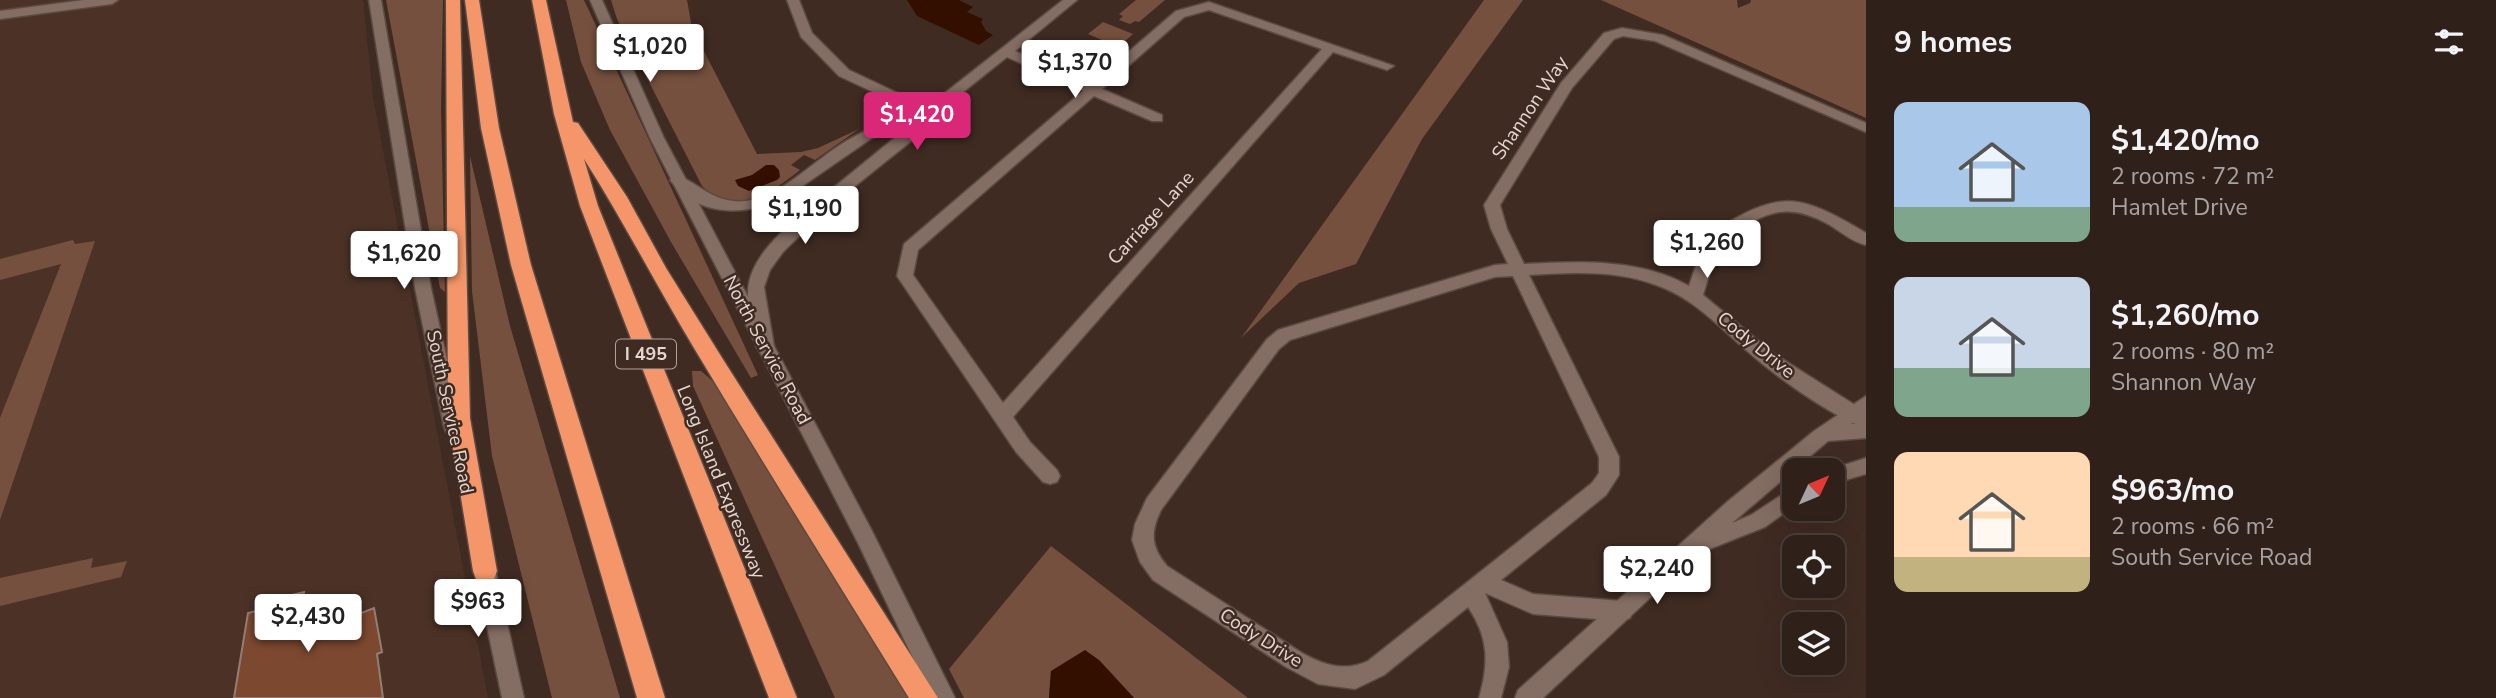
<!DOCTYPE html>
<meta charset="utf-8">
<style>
:root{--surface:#2f201a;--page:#3b2d27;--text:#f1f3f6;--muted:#a7a3a2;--line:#4a3e39;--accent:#db2777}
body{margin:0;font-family:"Nunito Sans",sans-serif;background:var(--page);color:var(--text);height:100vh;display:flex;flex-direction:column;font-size:26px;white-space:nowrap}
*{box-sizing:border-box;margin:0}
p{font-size:23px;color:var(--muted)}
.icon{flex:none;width:38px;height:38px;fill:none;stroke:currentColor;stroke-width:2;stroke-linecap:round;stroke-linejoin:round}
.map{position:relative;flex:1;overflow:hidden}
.details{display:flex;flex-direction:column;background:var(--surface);width:630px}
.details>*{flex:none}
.needle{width:46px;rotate:46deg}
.tools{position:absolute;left:1782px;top:458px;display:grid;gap:14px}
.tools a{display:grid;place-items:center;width:63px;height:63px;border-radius:14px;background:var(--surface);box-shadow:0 7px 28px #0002,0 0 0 2px var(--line);font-size:35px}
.price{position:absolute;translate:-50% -60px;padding:0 16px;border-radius:7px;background:#fff;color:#222;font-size:23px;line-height:46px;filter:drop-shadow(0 2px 4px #0008)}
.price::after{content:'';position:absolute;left:50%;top:42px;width:21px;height:16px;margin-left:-10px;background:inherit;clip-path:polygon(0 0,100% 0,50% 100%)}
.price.current{background:var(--accent);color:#fff}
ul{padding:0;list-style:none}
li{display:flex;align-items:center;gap:21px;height:175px;padding:0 28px}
li span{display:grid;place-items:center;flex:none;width:196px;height:140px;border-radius:14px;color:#555}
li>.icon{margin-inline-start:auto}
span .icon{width:84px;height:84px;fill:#fffc;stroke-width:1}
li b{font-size:30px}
h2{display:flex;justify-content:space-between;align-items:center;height:84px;padding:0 28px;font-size:30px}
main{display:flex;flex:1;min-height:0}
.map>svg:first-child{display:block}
</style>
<main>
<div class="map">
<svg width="1866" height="698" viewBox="0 0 1866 698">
<rect width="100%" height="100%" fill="#3f2b22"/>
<polygon fill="#4c3226" points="0,0 363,0 373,98 488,698 0,698"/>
<g fill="#76503e">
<polygon points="386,0 443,0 441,110 445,292 440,288"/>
<polygon points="566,0 584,0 758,375 751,378 671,242 610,130 581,62"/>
<path d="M611 0H687L692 28 757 154 801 152 818 148 859 129 815 160 804 155 791 165 800 170C769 194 737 221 702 186L617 19Z"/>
<polygon points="1136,0 1165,0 1139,22 1135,21 1130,24 1119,20 1123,16 1119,14"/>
<polygon points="1484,0 1523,0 1422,139 1356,264 1299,283 1241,338"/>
<polygon points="1601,0 1737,0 1738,8 1750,3 1751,0 1866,0 1866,118"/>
<polygon points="1103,22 1133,34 1118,47 1088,34"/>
<polygon points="470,156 510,326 620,698 552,698 492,456 472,291"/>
<polygon points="73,240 75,244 95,241 0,520 0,418 61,264 0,280 0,259"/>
<polygon points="692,371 701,371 715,383 891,665 908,698 835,698 693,386"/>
<polygon points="1051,546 1248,698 1134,698 1099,660 1051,671 1049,698 964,698 949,669"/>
<polygon points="93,558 91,568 127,561 121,577 0,606 0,578"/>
</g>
<g fill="#330f00">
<polygon points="907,0 959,0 973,7 967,12 983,19 981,22 986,31 993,35 979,45 917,16"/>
<polygon points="766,165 774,165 779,170 780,177 777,180 749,191 738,186 735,180 752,175"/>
<polygon points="1085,650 1099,660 1134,698 1049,698 1051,671"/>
</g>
<polygon fill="#7d4830" stroke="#967d73" stroke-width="2" points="304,592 303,600 323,596 320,629 374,608 382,652 377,654 383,698 234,698 248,613 269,608 271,600"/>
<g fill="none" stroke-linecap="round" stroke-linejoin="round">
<defs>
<g id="street">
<path d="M787 0H799L812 33 849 70 927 107 1063 0H1077L1015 51 1091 84 1176 11 1209 2 1394 66 1387 70 1333 52 1013 417 1030 442 1057 470 1060 476 1057 482 1050 484 1043 482 1016 452 897 276 904 244 1083 91 1007 57 933 116 920 134 829 207 783 252 770 270 764 287 774 346 771 351H759L756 346C753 328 747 309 748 291 749 260 780 233 801 214L780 200C741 216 699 217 670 180L673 177C690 172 712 209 751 200 783 193 810 165 837 147 862 130 888 121 916 112L839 76 801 37ZM1209 10 1322 49 1003 403 913 275 918 250 1094 96 1152 121H1162V115L1102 89 1184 17ZM914 122 811 206 791 194 872 138Z"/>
<path d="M1622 28 1663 35 1866 123V132L1655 41 1623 36 1614 39 1572 88 1500 205 1507 229 1524 264C1578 261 1641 258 1689 286L1706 235C1779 192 1792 189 1866 233V245C1852 242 1840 231 1828 224 1781 198 1760 217 1719 242L1703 295 1773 353 1866 412V428C1830 416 1775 376 1746 350 1718 326 1692 297 1656 285 1618 270 1570 272 1529 275L1619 457V475L1606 495 1501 580 1533 594 1622 601 1630 604 1633 611 1630 618 1622 621 1533 614 1485 593 1507 642 1509 667 1501 698H1479C1489 663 1489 638 1468 607L1384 675 1355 689 1318 684 1286 667 1153 580 1140 562 1132 540 1135 524 1147 498 1267 339 1278 330 1495 265 1508 264 1491 229 1484 205 1561 83 1604 33ZM1513 276 1599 457V473L1592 483 1368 661C1344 672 1324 665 1302 653L1167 566C1151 547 1150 533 1161 510L1279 349 1290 340 1495 277Z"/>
</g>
<g id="secondary">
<polygon points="84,0 118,0 112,4 0,19 0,11"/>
<polygon points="369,0 381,0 431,288 462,427 460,432 453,434 446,432 444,427 415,288"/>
<polygon points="590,0 602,0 664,138 872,531 955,698 932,698 858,543 650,138"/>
<polygon points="1866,396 1866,413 1851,424 1866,422 1866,438 1828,441 1732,523 1751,515 1794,487 1794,506 1765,527 1697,554 1543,698 1515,698 1518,690 1727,502 1814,431"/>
<polygon points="1866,458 1866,474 1832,484 1832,471 1825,471"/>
<polygon points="483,551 490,554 493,560 524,698 502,698 473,560 476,554"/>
</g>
<g id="highway">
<polygon points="446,0 460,0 470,418 497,571 494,579 485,582 476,579 473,571 448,418"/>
<polygon points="465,0 479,0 499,128 531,265 665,698 637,698 511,265 481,128"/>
<path d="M532 0H546L573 122 578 123 627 197 666 268 724 361 938 698H909C837 581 764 465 694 348 656 285 623 220 584 159L598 206 797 698H769L580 206 554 114Z"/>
</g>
</defs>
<use href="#street" stroke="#5a4a41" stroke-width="3"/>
<use href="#secondary" stroke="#5a4a41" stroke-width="3"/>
<use href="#highway" stroke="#5a4a41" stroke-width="3"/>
<use href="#street" fill="#846d62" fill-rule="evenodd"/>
<use href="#secondary" fill="#846d62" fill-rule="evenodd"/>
<use href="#highway" fill="#f4966a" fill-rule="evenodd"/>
</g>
<g text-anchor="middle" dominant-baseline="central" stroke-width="5" stroke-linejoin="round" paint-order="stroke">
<rect fill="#3f2b22" stroke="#b2a39c" stroke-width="2" x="616" y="339.5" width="60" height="29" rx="5"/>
<g font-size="18" font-weight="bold" fill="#e4d6d0">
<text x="646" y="354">I 495</text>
</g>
<g font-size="19" fill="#e4d6d0" stroke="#3f2b22">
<text transform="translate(1530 108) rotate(-56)">Shannon Way</text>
<text transform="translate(1151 218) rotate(-48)">Carriage Lane</text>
<text transform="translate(1756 345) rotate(39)">Cody Drive</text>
<text transform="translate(767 350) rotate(62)">North Service Road</text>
<text transform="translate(450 412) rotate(78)">South Service Road</text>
<text transform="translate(721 482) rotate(68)">Long Island Expressway</text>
<text transform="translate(1261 638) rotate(32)">Cody Drive</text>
</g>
</g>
</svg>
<div class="tools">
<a><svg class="needle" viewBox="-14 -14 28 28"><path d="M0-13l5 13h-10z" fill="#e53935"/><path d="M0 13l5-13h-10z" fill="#a7a3a2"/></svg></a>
<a><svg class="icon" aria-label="locate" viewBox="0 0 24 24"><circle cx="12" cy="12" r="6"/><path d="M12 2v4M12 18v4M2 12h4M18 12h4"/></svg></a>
<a><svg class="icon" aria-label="layers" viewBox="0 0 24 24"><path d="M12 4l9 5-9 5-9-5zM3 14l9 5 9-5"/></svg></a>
</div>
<b class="price" style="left:650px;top:84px">$1,020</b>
<b class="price" style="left:1075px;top:100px">$1,370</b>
<b class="price current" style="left:917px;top:152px">$1,420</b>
<b class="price" style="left:805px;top:246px">$1,190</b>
<b class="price" style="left:1707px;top:280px">$1,260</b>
<b class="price" style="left:404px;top:291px">$1,620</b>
<b class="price" style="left:1657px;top:606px">$2,240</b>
<b class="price" style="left:478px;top:639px">$963</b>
<b class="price" style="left:308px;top:654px">$2,430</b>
</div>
<section class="details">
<h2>9 homes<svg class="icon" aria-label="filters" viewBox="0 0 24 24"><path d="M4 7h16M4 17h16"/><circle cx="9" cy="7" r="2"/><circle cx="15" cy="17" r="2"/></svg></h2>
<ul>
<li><span style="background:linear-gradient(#a9c7e8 75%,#7fa58c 0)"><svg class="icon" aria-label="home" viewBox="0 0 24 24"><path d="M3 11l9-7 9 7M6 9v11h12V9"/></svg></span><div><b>$1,420/mo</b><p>2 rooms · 72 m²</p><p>Hamlet Drive</p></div></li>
<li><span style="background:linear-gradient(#c9d6e8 65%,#7fa58c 0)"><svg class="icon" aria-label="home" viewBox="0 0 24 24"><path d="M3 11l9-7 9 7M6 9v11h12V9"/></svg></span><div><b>$1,260/mo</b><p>2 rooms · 80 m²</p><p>Shannon Way</p></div></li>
<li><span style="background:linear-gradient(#ffd9b3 75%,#c2b280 0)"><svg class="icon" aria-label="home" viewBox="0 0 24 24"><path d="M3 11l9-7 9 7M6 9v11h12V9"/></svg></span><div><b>$963/mo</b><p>2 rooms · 66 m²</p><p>South Service Road</p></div></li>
</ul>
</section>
</main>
